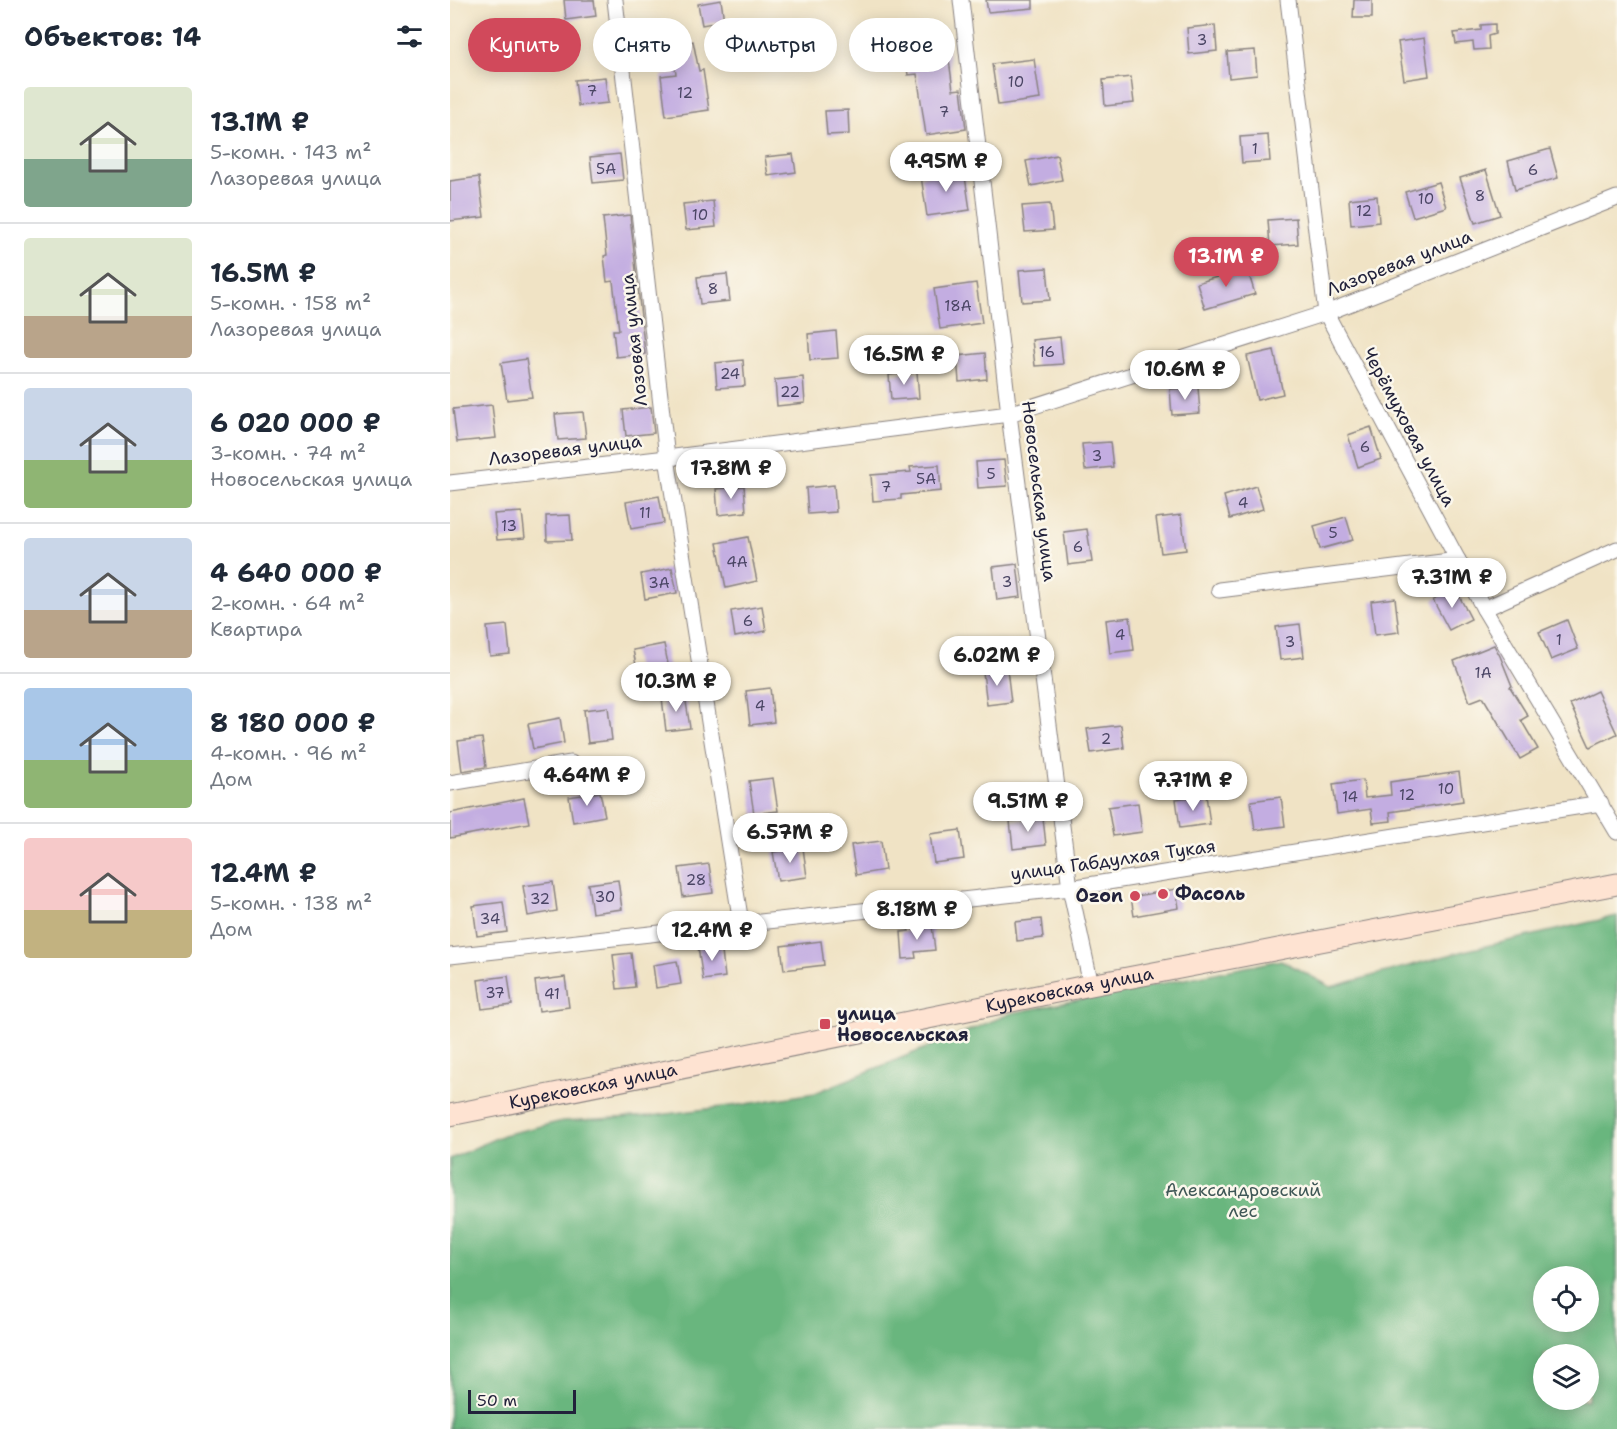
<!DOCTYPE html>
<html lang="ru">
<meta charset="utf-8">
<style>
:root{--surface:#fff;--page:#f6f6f7;--text:#1f2937;--muted:#747a83;--line:#e0e1e3;--accent:#d1495b}
body{margin:0;font-family:"Shantell Sans",sans-serif;background:var(--page);color:var(--text);height:100vh;display:flex;flex-direction:column;font-size:22px;white-space:nowrap}
*{box-sizing:border-box;margin:0}
p{font-size:20px;color:var(--muted)}
.icon{flex:none;width:33px;height:33px;fill:none;stroke:currentColor;stroke-width:2;stroke-linecap:round;stroke-linejoin:round}
.map{position:relative;flex:1;overflow:hidden}
.side{display:flex;flex-direction:column;background:var(--surface);width:450px}
.side>*{flex:none}
.guide{position:absolute;left:18px;top:18px;width:570px;height:54px;display:flex;gap:12px}
.tools{position:absolute;left:1083px;top:1266px;display:grid;gap:12px}
.tools a{display:grid;place-items:center;width:66px;height:66px;border-radius:50%;background:var(--surface);box-shadow:0 3px 15px #0003;font-size:30px}
.scale{position:absolute;left:18px;bottom:15px;width:108px;box-sizing:border-box;padding-left:6px;border:3px solid #22223b;border-top:0;font-size:16px;line-height:21px;white-space:nowrap;color:#22223b;-webkit-text-stroke:4px #fbf7ec;paint-order:stroke}
.price{position:absolute;translate:-50% -51px;padding:0 14px;border-radius:21px;background:#fff;color:#222;font-size:20px;line-height:39px;filter:drop-shadow(0 2px 3px #0008)}
.price::after{content:'';position:absolute;left:50%;top:36px;width:18px;height:14px;margin-left:-9px;background:inherit;clip-path:polygon(0 0,100% 0,50% 100%)}
.price.active{background:var(--accent);color:#fff}
ul{padding:0;list-style:none}
li{display:flex;align-items:center;gap:18px;height:150px;padding:0 24px}
li+li{border-top:2px solid var(--line)}
li span{display:grid;place-items:center;flex:none;width:168px;height:120px;border-radius:6px;color:#555}
li>.icon{margin-inline-start:auto}
span .icon{width:72px;height:72px;fill:#fffc;stroke-width:1}
li b{font-size:26px}
h2{display:flex;justify-content:space-between;align-items:center;height:72px;padding:0 24px;font-size:26px}
.tag{padding:0 21px;border-radius:27px;background:var(--surface);box-shadow:0 3px 15px #0003;font-size:21px;line-height:54px}
.tag.active{background:var(--accent);color:#fff}
main{display:flex;flex:1;min-height:0}
.map>svg:first-child{display:block}
</style>
<main>
<section class="side">
<h2>Объектов: 14<svg class="icon" aria-label="filters" viewBox="0 0 24 24"><path d="M4 7h16M4 17h16"/><circle cx="9" cy="7" r="2"/><circle cx="15" cy="17" r="2"/></svg></h2>
<ul>
<li><span style="background:linear-gradient(#dfe7d0 60%,#7fa58c 0)"><svg class="icon" aria-label="home" viewBox="0 0 24 24"><path d="M3 11l9-7 9 7M6 9v11h12V9"/></svg></span><div><b>13.1M ₽</b><p>5-комн. · 143 m²</p><p>Лазоревая улица</p></div></li>
<li><span style="background:linear-gradient(#dfe7d0 65%,#b9a48a 0)"><svg class="icon" aria-label="home" viewBox="0 0 24 24"><path d="M3 11l9-7 9 7M6 9v11h12V9"/></svg></span><div><b>16.5M ₽</b><p>5-комн. · 158 m²</p><p>Лазоревая улица</p></div></li>
<li><span style="background:linear-gradient(#c9d6e8 60%,#8fb573 0)"><svg class="icon" aria-label="home" viewBox="0 0 24 24"><path d="M3 11l9-7 9 7M6 9v11h12V9"/></svg></span><div><b>6 020 000 ₽</b><p>3-комн. · 74 m²</p><p>Новосельская улица</p></div></li>
<li><span style="background:linear-gradient(#c9d6e8 60%,#b9a48a 0)"><svg class="icon" aria-label="home" viewBox="0 0 24 24"><path d="M3 11l9-7 9 7M6 9v11h12V9"/></svg></span><div><b>4 640 000 ₽</b><p>2-комн. · 64 m²</p><p>Квартира</p></div></li>
<li><span style="background:linear-gradient(#a9c7e8 60%,#8fb573 0)"><svg class="icon" aria-label="home" viewBox="0 0 24 24"><path d="M3 11l9-7 9 7M6 9v11h12V9"/></svg></span><div><b>8 180 000 ₽</b><p>4-комн. · 96 m²</p><p>Дом</p></div></li>
<li><span style="background:linear-gradient(#f6c9c9 60%,#c2b280 0)"><svg class="icon" aria-label="home" viewBox="0 0 24 24"><path d="M3 11l9-7 9 7M6 9v11h12V9"/></svg></span><div><b>12.4M ₽</b><p>5-комн. · 138 m²</p><p>Дом</p></div></li>
</ul>
</section>
<div class="map">
<svg width="1167" height="1429" viewBox="0 0 1167 1429">
<rect width="100%" height="100%" fill="#fbf7ec"/>
<filter id="ink" filterUnits="userSpaceOnUse"><feTurbulence type="fractalNoise" baseFrequency=".0167" numOctaves="2"/><feDisplacementMap in="SourceGraphic" scale="12" xChannelSelector="R" yChannelSelector="G"/><feConvolveMatrix kernelMatrix="1 2 1 2 8 2 1 2 1" color-interpolation-filters="sRGB"/></filter>
<filter id="wash" filterUnits="userSpaceOnUse"><feTurbulence type="fractalNoise" baseFrequency=".008" numOctaves="4" result="noise"/><feDisplacementMap in="SourceGraphic" scale="24" xChannelSelector="R" yChannelSelector="G"/><feGaussianBlur stdDeviation="1.35" result="paint"/><feColorMatrix in="noise" values="0 0 0 0 0 0 0 0 0 0 0 0 0 0 0 0 0 1.4 0 .05"/><feComposite in="paint" operator="in"/></filter>
<g filter="url(#wash)">
<rect width="100%" height="100%" fill="#f0e3c5"/>
<path fill="#69b67e" stroke="#466c5c" stroke-width="1.5" fill-rule="evenodd" d="M1167 916V1429H0V1159L53 1135 113 1121 201 1116 296 1104 365 1093 562 1013 831 960 881 987 1014 951ZM1094 1276H1138V1322H1094ZM1094 1354H1138V1400H1094Z"/>
<g id="blocks">
<g fill="#c3ade1">
<polygon points="114,0 144,0 146,16 116,20"/>
<polygon points="271,0 274,21 252,25 248,4"/>
<polygon points="536,0 583,0 583,8 538,12"/>
<polygon points="904,0 922,0 922,18 903,18"/>
<polygon points="1045,24 1045,34 1038,36 1039,49 1024,50 1023,42 1006,44 1004,33 1031,30 1031,25"/>
<polygon points="765,25 767,51 739,54 737,28"/>
<polygon points="495,29 503,90 511,89 516,129 476,135 467,74 458,75 452,35"/>
<polygon points="974,38 979,76 954,80 948,42"/>
<polygon points="243,41 249,71 253,70 259,110 216,116 211,76 226,74 221,45"/>
<polygon points="805,50 807,75 779,78 777,52"/>
<polygon points="584,59 590,99 548,105 542,64"/>
<polygon points="155,77 158,103 128,106 125,80"/>
<polygon points="681,77 684,103 655,106 653,80"/>
<polygon points="398,110 399,134 377,135 375,111"/>
<polygon points="818,135 820,161 792,163 790,137"/>
<polygon points="1100,149 1108,178 1065,190 1058,161"/>
<polygon points="170,154 173,180 143,183 140,157"/>
<polygon points="343,154 346,172 318,176 315,157"/>
<polygon points="607,155 612,180 581,186 576,161"/>
<polygon points="514,170 520,210 477,216 471,176"/>
<polygon points="1036,170 1050,215 1025,223 1010,178"/>
<polygon points="29,177 34,217 0,221 0,181"/>
<polygon points="988,182 996,207 963,217 955,192"/>
<polygon points="927,196 929,222 901,225 899,199"/>
<polygon points="263,201 266,227 236,230 233,204"/>
<polygon points="600,204 603,230 575,232 572,206"/>
<polygon points="180,215 195,354 166,357 163,330 169,330 163,281 157,282 154,256 157,255 153,218"/>
<polygon points="846,218 848,244 820,246 818,220"/>
<polygon points="597,268 600,300 572,302 569,270"/>
<polygon points="797,268 805,294 755,309 747,283"/>
<polygon points="277,274 280,301 250,304 247,277"/>
<polygon points="526,283 532,323 490,329 484,289"/>
<polygon points="386,331 388,358 360,360 358,334"/>
<polygon points="610,337 613,364 585,366 582,340"/>
<polygon points="824,350 833,394 807,400 797,356"/>
<polygon points="535,353 537,379 509,382 507,356"/>
<polygon points="76,359 82,397 57,400 51,363"/>
<polygon points="293,360 295,386 267,388 265,363"/>
<polygon points="467,372 469,398 441,400 439,375"/>
<polygon points="353,377 355,403 327,406 325,380"/>
<polygon points="748,387 750,413 722,415 720,389"/>
<polygon points="42,405 46,438 7,442 3,409"/>
<polygon points="201,407 204,433 176,436 173,410"/>
<polygon points="133,412 136,438 108,440 105,414"/>
<polygon points="921,427 931,459 908,467 898,435"/>
<polygon points="660,442 663,467 635,470 632,444"/>
<polygon points="554,460 557,486 528,488 526,462"/>
<polygon points="489,465 491,491 451,495 451,499 423,501 421,475 461,472 460,467"/>
<polygon points="384,485 386,512 358,514 356,488"/>
<polygon points="294,486 296,512 268,515 266,489"/>
<polygon points="806,486 813,509 780,519 774,496"/>
<polygon points="209,496 214,523 181,529 176,502"/>
<polygon points="72,512 75,538 47,540 44,514"/>
<polygon points="120,515 122,540 97,541 96,516"/>
<polygon points="731,515 736,550 711,553 706,518"/>
<polygon points="896,517 903,540 870,549 864,526"/>
<polygon points="637,529 642,562 618,565 614,532"/>
<polygon points="298,537 307,581 276,588 267,543"/>
<polygon points="567,564 571,597 547,600 543,567"/>
<polygon points="222,568 227,593 195,599 191,574"/>
<polygon points="1005,588 1021,619 999,630 983,600"/>
<polygon points="945,598 949,632 925,635 921,601"/>
<polygon points="312,606 316,631 285,637 281,611"/>
<polygon points="680,617 684,650 660,653 656,620"/>
<polygon points="1117,620 1128,649 1101,660 1089,632"/>
<polygon points="850,624 854,657 830,660 826,627"/>
<polygon points="57,625 60,654 40,656 37,627"/>
<polygon points="214,644 219,669 188,675 183,650"/>
<polygon points="1044,645 1050,656 1062,686 1060,687 1078,716 1071,720 1088,749 1070,759 1033,697 1020,702 1004,661"/>
<polygon points="557,669 561,702 537,705 533,672"/>
<polygon points="320,688 324,722 300,725 296,691"/>
<polygon points="1147,691 1167,734 1140,747 1120,704"/>
<polygon points="235,695 240,728 216,731 212,698"/>
<polygon points="158,707 162,740 138,743 134,710"/>
<polygon points="110,718 114,743 83,749 78,724"/>
<polygon points="671,725 674,748 641,753 637,729"/>
<polygon points="32,738 36,767 12,771 8,741"/>
<polygon points="1009,772 1013,801 940,812 941,821 923,823 921,809 887,814 883,784 913,780 915,798 941,795 940,782"/>
<polygon points="323,778 328,811 304,814 299,781"/>
<polygon points="150,792 155,816 123,822 119,797"/>
<polygon points="756,795 760,824 730,828 726,799"/>
<polygon points="831,797 835,826 805,830 801,801"/>
<polygon points="74,798 79,823 0,838 0,813"/>
<polygon points="688,803 692,832 663,836 658,807"/>
<polygon points="593,818 596,845 563,849 560,821"/>
<polygon points="510,830 514,859 484,863 480,834"/>
<polygon points="431,841 435,870 406,875 401,845"/>
<polygon points="353,848 357,877 328,881 323,852"/>
<polygon points="259,864 263,893 233,897 229,868"/>
<polygon points="168,880 172,909 142,913 138,884"/>
<polygon points="103,882 107,911 78,916 73,886"/>
<polygon points="726,889 729,908 684,916 681,897"/>
<polygon points="53,902 57,932 27,936 23,906"/>
<polygon points="591,919 593,938 567,941 565,922"/>
<polygon points="482,926 485,950 465,952 466,958 453,959 451,932 459,931 458,928"/>
<polygon points="371,941 374,965 334,970 331,946"/>
<polygon points="271,943 275,977 253,980 248,947"/>
<polygon points="181,953 185,987 167,989 163,955"/>
<polygon points="227,961 231,984 206,988 203,965"/>
<polygon points="58,976 62,1005 32,1009 28,980"/>
<polygon points="115,977 119,1007 89,1011 85,981"/>
</g>
</g>
</g>
<g filter="url(#ink)">
<use href="#blocks" fill-opacity="0" stroke="#898280" stroke-width="1.5"/>
<g fill="none" stroke-linecap="round" stroke-linejoin="round">
<defs>
<g id="street">
<polyline points="165,0 217,458 291,923"/>
<polyline points="511,0 559,414 620,888 641,985"/>
<polyline points="838,0 876,313 1034,609 1167,832"/>
<polyline points="0,483 217,458 559,414 876,313 1167,198"/>
<polyline points="769,590 1008,560"/>
<polyline points="1034,609 1167,549"/>
<polyline points="0,783 121,763"/>
<polyline points="0,956 620,888 1151,803"/>
</g>
<g id="secondary">
<path id="s1" d="M0 1115 641 985 1167 884"/>
</g>
</defs>
<use href="#street" stroke="#898280" stroke-width="17"/>
<use href="#secondary" stroke="#898280" stroke-width="23"/>
<use href="#street" stroke="#fff" stroke-width="15"/>
<use href="#secondary" stroke="#fee3d2" stroke-width="21"/>
</g>
</g>
<g fill="#d1495b" stroke="#fbf7ec" stroke-width="2">
<circle cx="713" cy="894" r="6"/>
<circle cx="685" cy="896" r="6"/>
<rect x="369" y="1018" width="12" height="12" rx="3"/>
</g>
<g text-anchor="middle" dominant-baseline="central" stroke-width="5" stroke-linejoin="round" paint-order="stroke">
<g font-size="15" fill="#4a4564">
<text x="752" y="40">3</text>
<text x="566" y="82">10</text>
<text x="142" y="91">7</text>
<text x="235" y="93">12</text>
<text x="494" y="112">7</text>
<text x="805" y="149">1</text>
<text x="156" y="169">5А</text>
<text x="1083" y="170">6</text>
<text x="1030" y="196">8</text>
<text x="976" y="199">10</text>
<text x="914" y="211">12</text>
<text x="250" y="215">10</text>
<text x="263" y="289">8</text>
<text x="508" y="306">18А</text>
<text x="597" y="352">16</text>
<text x="280" y="374">24</text>
<text x="340" y="392">22</text>
<text x="915" y="447">6</text>
<text x="647" y="456">3</text>
<text x="541" y="474">5</text>
<text x="476" y="479">5А</text>
<text x="436" y="487">7</text>
<text x="793" y="503">4</text>
<text x="195" y="513">11</text>
<text x="59" y="526">13</text>
<text x="883" y="533">5</text>
<text x="628" y="547">6</text>
<text x="287" y="562">4А</text>
<text x="557" y="582">3</text>
<text x="209" y="583">3А</text>
<text x="298" y="621">6</text>
<text x="670" y="635">4</text>
<text x="1109" y="640">1</text>
<text x="840" y="642">3</text>
<text x="1033" y="673">1А</text>
<text x="310" y="706">4</text>
<text x="656" y="739">2</text>
<text x="996" y="789">10</text>
<text x="957" y="795">12</text>
<text x="900" y="797">14</text>
<text x="246" y="880">28</text>
<text x="155" y="897">30</text>
<text x="90" y="899">32</text>
<text x="40" y="919">34</text>
<text x="45" y="993">37</text>
<text x="102" y="994">41</text>
</g>
<g font-size="18" fill="#22223b" stroke="#fbf7ec">
<text transform="translate(949 263) rotate(-21)">Лазоревая улица</text>
<text transform="translate(184 340) rotate(-96)">Лозовая улица</text>
<text transform="translate(959 427) rotate(62)">Черёмуховая улица</text>
<text transform="translate(115 450) rotate(-7)">Лазоревая улица</text>
<text transform="translate(589 491) rotate(83)">Новосельская улица</text>
<text transform="translate(663 860) rotate(-8)">улица Габдулхая Тукая</text>
<text stroke="none"><textPath href="#s1" startOffset="632">Курековская улица</textPath></text>
<text stroke="none"><textPath href="#s1" startOffset="146">Курековская улица</textPath></text>
</g>
<g font-size="18" font-weight="bold" fill="#22223b" stroke="#fbf7ec" text-anchor="start">
<text x="725" y="894">Фасоль</text>
<text x="673" y="896" text-anchor="end">Ozon</text>
<text x="387" y="1014">улица<tspan x="387" dy="21">Новосельская</tspan></text>
</g>
<g font-size="18" fill="#3f5756" stroke="#fbf7ec">
<text x="793" y="1190">Александровский<tspan x="793" dy="21">лес</tspan></text>
</g>
</g>
</svg>
<div class="tools">
<a><svg class="icon" aria-label="locate" viewBox="0 0 24 24"><circle cx="12" cy="12" r="6"/><path d="M12 2v4M12 18v4M2 12h4M18 12h4"/></svg></a>
<a><svg class="icon" aria-label="layers" viewBox="0 0 24 24"><path d="M12 4l9 5-9 5-9-5zM3 14l9 5 9-5"/></svg></a>
</div>
<div class="scale">50 m</div>
<b class="price" style="left:496px;top:193px">4.95M ₽</b>
<b class="price active" style="left:776px;top:288px">13.1M ₽</b>
<b class="price" style="left:454px;top:386px">16.5M ₽</b>
<b class="price" style="left:735px;top:401px">10.6M ₽</b>
<b class="price" style="left:281px;top:500px">17.8M ₽</b>
<b class="price" style="left:1002px;top:609px">7.31M ₽</b>
<b class="price" style="left:547px;top:687px">6.02M ₽</b>
<b class="price" style="left:226px;top:713px">10.3M ₽</b>
<b class="price" style="left:137px;top:807px">4.64M ₽</b>
<b class="price" style="left:743px;top:812px">7.71M ₽</b>
<b class="price" style="left:578px;top:833px">9.51M ₽</b>
<b class="price" style="left:340px;top:864px">6.57M ₽</b>
<b class="price" style="left:467px;top:941px">8.18M ₽</b>
<b class="price" style="left:262px;top:962px">12.4M ₽</b>
<div class="guide">
<a class="tag active">Купить</a>
<a class="tag">Снять</a>
<a class="tag">Фильтры</a>
<a class="tag">Новое</a>
</div>
</div>
</main>
